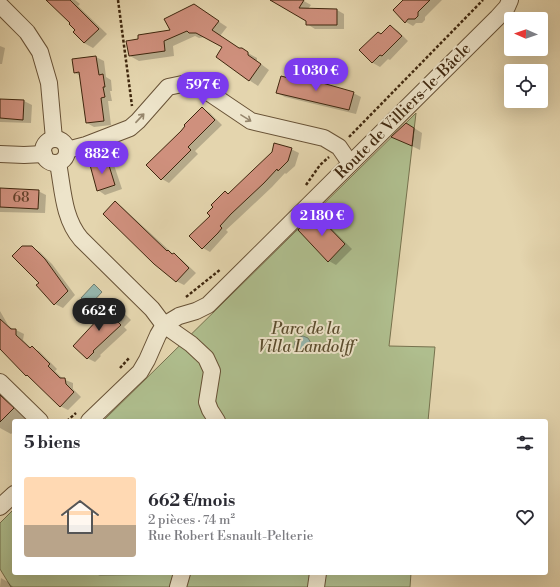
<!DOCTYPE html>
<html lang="fr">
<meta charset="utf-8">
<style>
:root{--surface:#fff;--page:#f7f7f7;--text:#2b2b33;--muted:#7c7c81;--line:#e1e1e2;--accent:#7c3aed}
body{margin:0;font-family:"Libre Bodoni",serif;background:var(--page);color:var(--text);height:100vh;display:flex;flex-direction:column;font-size:15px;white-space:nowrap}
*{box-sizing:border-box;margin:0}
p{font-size:13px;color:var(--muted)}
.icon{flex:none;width:22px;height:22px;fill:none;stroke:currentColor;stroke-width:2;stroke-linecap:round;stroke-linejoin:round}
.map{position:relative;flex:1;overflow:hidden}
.panel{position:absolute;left:12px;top:419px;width:536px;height:156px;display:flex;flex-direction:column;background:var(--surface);border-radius:4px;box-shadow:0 4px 16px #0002}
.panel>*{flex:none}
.needle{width:26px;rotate:272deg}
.controls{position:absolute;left:504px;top:12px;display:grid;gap:8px}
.controls a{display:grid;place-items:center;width:44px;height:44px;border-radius:4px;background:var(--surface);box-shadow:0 4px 16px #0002;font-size:20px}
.price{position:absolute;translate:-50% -34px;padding:0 9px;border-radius:14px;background:var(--accent);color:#fff;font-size:13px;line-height:26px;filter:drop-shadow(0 1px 2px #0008)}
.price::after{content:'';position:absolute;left:50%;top:24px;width:12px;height:9px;margin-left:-6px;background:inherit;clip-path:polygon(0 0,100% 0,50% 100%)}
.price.on{background:#222;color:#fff}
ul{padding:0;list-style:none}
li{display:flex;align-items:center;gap:12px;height:100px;padding:0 12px}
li+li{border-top:1px solid var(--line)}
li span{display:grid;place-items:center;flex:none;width:112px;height:80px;border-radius:4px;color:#555}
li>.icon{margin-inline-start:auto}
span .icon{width:48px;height:48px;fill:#fffc;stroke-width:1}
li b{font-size:17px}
h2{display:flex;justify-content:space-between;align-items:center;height:48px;padding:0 12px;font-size:17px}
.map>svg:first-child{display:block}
</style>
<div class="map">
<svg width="560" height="587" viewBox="0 0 560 587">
<rect width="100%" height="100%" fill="#e4d5ae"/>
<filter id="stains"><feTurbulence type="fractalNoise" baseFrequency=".005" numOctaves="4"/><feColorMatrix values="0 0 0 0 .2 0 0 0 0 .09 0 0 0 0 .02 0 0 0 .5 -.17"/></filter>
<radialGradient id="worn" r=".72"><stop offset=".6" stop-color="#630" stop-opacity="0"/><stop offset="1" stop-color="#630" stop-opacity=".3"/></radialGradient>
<g fill="#afbe8e" stroke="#77724e">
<polygon points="416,113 389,346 435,347 428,421 103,421"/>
<polygon points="14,509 14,573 411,573 410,587 11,587 0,569 0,523"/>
</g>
<g fill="#96b8af" stroke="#737e6f">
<polygon points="94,284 102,292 89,306 81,298"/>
<path d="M303 336 308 338 311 343 310 349 302 352 294 348C295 341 295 338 303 336Z"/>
</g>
<g fill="#0003">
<polygon points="47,0 75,0 80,4 78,6 107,34 93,48 84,43 74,32 76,30 72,23"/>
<polygon points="270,0 302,0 311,5 308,9 337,10 344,14 344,29 315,29 307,24 307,21"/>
<polygon points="405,0 442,0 425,17 425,20 422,23 416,23 413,26 406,22"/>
<polygon points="203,11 227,27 220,36 240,49 241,49 257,58 257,61 269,70 258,86 249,80 223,47 206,37 199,38 195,36 173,46 174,56 139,61 130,56"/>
<polygon points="390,26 398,31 408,41 390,60 388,59 380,67 373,63 361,50 381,35"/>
<polygon points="0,46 5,48 2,64 0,64"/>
<polygon points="96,57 104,61 106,77 111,80 112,91 110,91 112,101 108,101 111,125 94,127 87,123 81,76 75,73 73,60"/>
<polygon points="277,93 353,93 361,97 356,114 285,97"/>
<polygon points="0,100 24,101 32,105 31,123 0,122"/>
<polygon points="202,108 210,113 222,125 195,151 198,154 169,183 162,179 181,132"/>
<polygon points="414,128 422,133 420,150 393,137"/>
<polygon points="291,149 299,153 295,166 286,174 285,173 272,187 239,218 226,230 228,232 210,252 203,248 211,216 225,192 229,194"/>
<polygon points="107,160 114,165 122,189 105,195 98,190"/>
<polygon points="0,189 38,191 46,195 45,213 0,212"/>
<polygon points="115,202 122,207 172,253 170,253 175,259 174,254 181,259 196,273 184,285 176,281"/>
<polygon points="315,215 322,219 352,249 336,265 329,261"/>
<polygon points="32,247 40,252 52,264 75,295 63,308 55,304 37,285 40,283"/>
<polygon points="113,305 120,309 131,320 124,327 127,330 100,355 101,356 95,362 87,358"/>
<polygon points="0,311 8,325 14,330 16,330 24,334 23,340 31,348 39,351 57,369 55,371 63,379 73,383 73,389 81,397 68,410 60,406 0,348"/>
<polygon points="0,387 28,417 24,421 14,421 14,431 11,434 0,428"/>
<polygon points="94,573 149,573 149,575 100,576"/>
<polygon points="1,578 8,582 13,587 0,587"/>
</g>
<g fill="#cf907d" stroke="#3f270e">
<polygon points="46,0 70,0 99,29 84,43 73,32 75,30 69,24 70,23"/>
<polygon points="270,0 304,0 299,8 337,9 337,25 306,25 306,21"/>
<polygon points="403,0 430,0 418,12 418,16 415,19 408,19 405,23 393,10"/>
<polygon points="194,4 219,21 212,30 239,48 242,48 248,52 248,55 261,64 249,81 216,57 222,47 196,33 189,33 187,31 164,41 165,51 129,56 126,41 138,39 138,35 170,30 164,19"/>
<polygon points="390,25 402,36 382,56 380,55 372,63 359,50 378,32 381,34"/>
<polygon points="96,56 99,75 103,74 105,87 103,87 105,97 101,98 104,121 86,123 79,72 74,73 72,59"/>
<polygon points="281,76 304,82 305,78 354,92 349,110 276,93"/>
<polygon points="0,99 24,100 23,120 0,118"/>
<polygon points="202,107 215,120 188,147 191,150 161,180 146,165 181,131 185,126 184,125"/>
<polygon points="406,123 414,128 412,146 391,137"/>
<polygon points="274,143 292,148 288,161 278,171 277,169 264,183 231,214 220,226 222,228 218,233 202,249 189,236 210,216 207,213 213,207 211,205 225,191 228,194 252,171 272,152"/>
<polygon points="107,159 115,185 97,191 90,165"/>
<polygon points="0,188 39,190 38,209 0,207"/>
<polygon points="115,201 167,251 168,250 172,254 174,253 189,268 176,282 154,264 103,214"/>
<polygon points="315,213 345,244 328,262 298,230"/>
<polygon points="22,246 32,246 45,259 68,291 54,305 36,285 39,283 12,256"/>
<polygon points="112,304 124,315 118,322 121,325 93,351 94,352 87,359 73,346"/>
<polygon points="0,319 11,329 16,329 16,335 30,348 32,346 50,364 48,366 60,378 65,378 66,384 74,392 60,407 27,375 26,376 0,349"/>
<polygon points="0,395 14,408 0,422"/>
</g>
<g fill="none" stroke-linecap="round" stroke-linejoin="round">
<defs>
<g id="minor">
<polyline points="0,5 27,32 40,52 49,83 54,139"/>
<circle cx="55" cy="151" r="12"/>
<polyline points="67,150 86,145 130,128 138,121 168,87 187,83 202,88 251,121 324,138 339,147 350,163"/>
<polyline points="0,154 24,155 44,154"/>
<path d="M58 163C63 189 63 218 81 239L152 309 164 325 191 344 206 358 212 371 207 402 210 410 217 421"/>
<polyline points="0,382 40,421"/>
<polyline points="89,421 140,372 147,360 158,335 164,325 179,316 196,311 208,305 497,18 507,7 510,0"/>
<polyline points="0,507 14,494"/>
<polyline points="178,587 182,573"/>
<polyline points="316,587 318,573"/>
</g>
</defs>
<use href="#minor" stroke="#685236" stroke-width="18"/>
<g stroke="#3f270e" stroke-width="2.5" stroke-dasharray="3 2" stroke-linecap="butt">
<polyline points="118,0 132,106"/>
<polyline points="349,137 483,0"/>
<polyline points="306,185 320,165 329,157"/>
<polyline points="186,297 221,269"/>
<polyline points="120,368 130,357"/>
<polyline points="67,421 76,413"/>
</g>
<use href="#minor" stroke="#ede4ca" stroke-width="16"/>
</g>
<defs><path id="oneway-shaft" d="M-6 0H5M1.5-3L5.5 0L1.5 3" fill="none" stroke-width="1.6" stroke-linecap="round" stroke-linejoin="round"/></defs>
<g stroke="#96866c">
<use href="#oneway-shaft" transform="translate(140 118) rotate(-47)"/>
<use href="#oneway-shaft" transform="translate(246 118) rotate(32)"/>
</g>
<g text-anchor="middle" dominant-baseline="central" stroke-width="4" stroke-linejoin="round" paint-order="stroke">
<g font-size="14" fill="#63412a">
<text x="21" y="198">68</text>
</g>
<g font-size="16" fill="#3f270e" stroke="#ede4ca">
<text transform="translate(403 111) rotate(-45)">Route de Villiers-le-Bâcle</text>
</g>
<g font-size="16" font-style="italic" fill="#5b4d2e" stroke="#ede4ca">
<text x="306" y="329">Parc de la<tspan x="306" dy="18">Villa Landolff</tspan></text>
</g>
</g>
<rect width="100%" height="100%" filter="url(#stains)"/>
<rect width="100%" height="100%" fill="url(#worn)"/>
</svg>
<div class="controls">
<a><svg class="needle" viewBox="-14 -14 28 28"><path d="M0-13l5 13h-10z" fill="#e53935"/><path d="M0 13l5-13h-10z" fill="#7c7c81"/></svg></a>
<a><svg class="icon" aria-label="locate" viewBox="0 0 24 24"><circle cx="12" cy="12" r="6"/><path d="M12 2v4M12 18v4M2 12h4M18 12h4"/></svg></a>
</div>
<b class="price" style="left:316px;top:92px">1 030 €</b>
<b class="price" style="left:203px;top:106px">597 €</b>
<b class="price" style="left:102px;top:175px">882 €</b>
<b class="price" style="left:322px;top:237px">2 180 €</b>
<b class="price on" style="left:99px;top:332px">662 €</b>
<section class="panel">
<h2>5 biens<svg class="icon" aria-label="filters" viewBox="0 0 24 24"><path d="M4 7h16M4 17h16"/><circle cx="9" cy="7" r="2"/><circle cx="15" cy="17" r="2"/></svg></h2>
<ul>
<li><span style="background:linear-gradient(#ffd9b3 60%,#b9a48a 0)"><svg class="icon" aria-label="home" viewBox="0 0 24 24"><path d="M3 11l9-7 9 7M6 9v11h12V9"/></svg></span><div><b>662 €/mois</b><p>2 pièces · 74 m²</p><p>Rue Robert Esnault-Pelterie</p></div><svg class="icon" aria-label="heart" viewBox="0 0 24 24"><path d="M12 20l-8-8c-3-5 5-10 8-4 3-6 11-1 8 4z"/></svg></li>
</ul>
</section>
</div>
